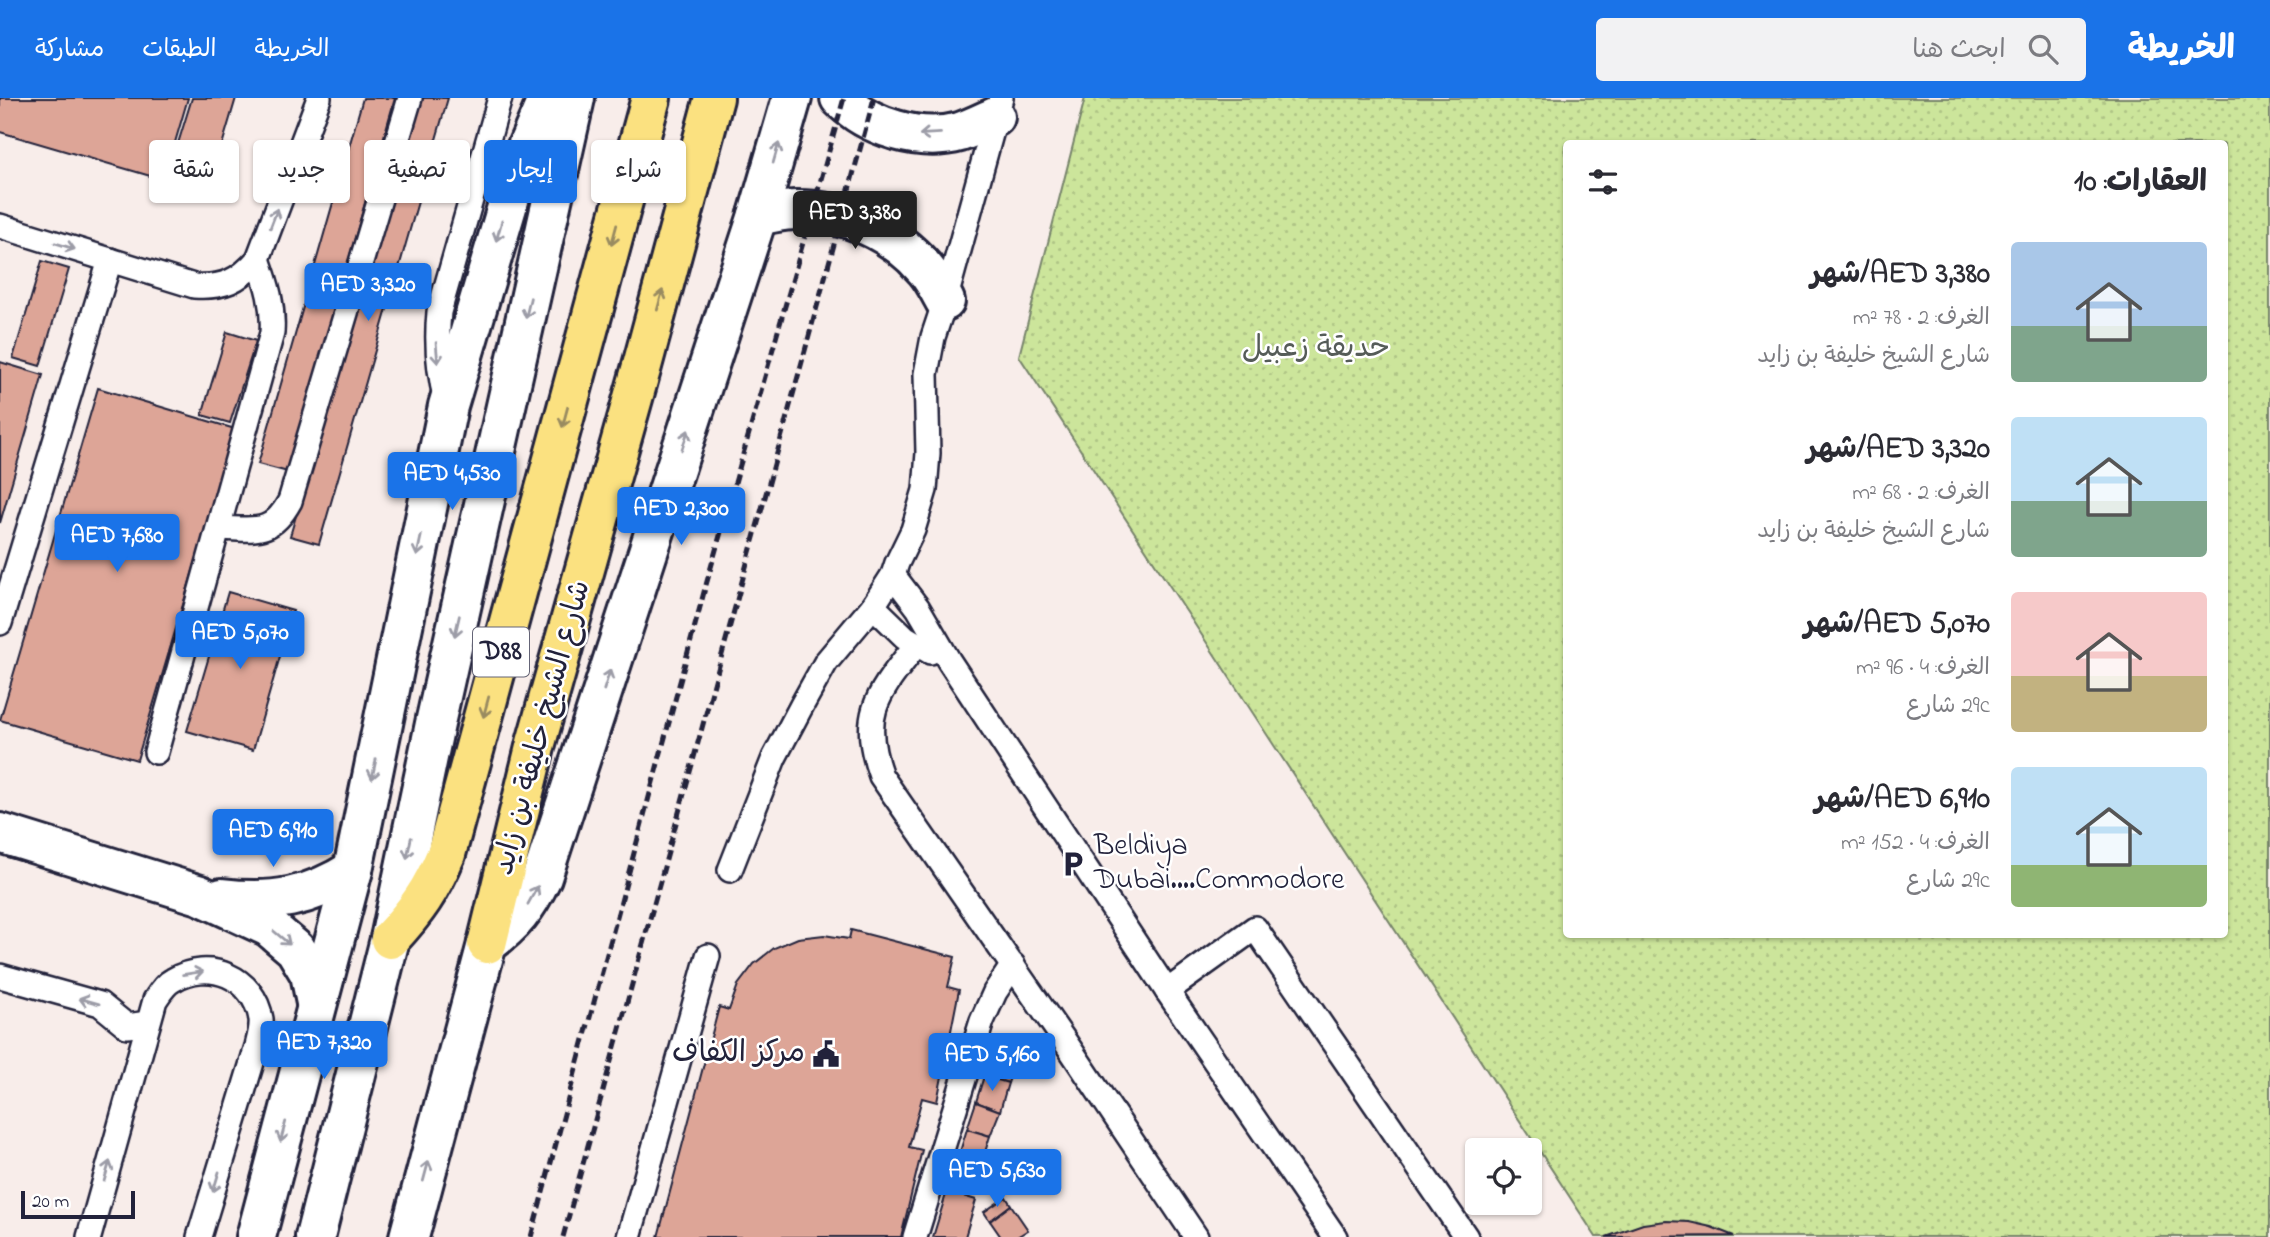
<!DOCTYPE html>
<html lang="ar">
<meta charset="utf-8">
<style>
:root{--surface:#fff;--page:#f2f2f3;--text:#2b2b33;--muted:#7c7c81;--accent:#1a73e8}
body{margin:0;font-family:"Indie Flower","Playpen Sans Arabic",sans-serif;background:var(--page);color:var(--text);direction:rtl;height:100vh;display:flex;flex-direction:column;font-size:26px;white-space:nowrap}
*{box-sizing:border-box;margin:0}
p{font-size:23px;color:var(--muted)}
.icon{flex:none;width:38px;height:38px;fill:none;stroke:currentColor;stroke-width:2;stroke-linecap:round;stroke-linejoin:round}
.map{position:relative;flex:1;overflow:hidden;direction:ltr}
.panel{position:absolute;left:1563px;top:42px;width:665px;height:798px;display:flex;flex-direction:column;background:var(--surface);border-radius:7px;box-shadow:0 2px 5px #0004;direction:rtl}
.panel>*{flex:none}
.hud{position:absolute;left:21px;top:42px;width:665px;height:63px;direction:rtl;display:flex;gap:14px}
.fabs{position:absolute;left:1465px;top:1040px;display:grid;gap:14px}
.fabs a{display:grid;place-items:center;width:77px;height:77px;border-radius:7px;background:var(--surface);box-shadow:0 2px 5px #0004;font-size:35px}
.scale{position:absolute;left:21px;bottom:18px;width:114px;box-sizing:border-box;padding-left:7px;border:4px solid #22223b;border-top:0;font-size:19px;line-height:24px;white-space:nowrap;color:#22223b;-webkit-text-stroke:5px #fff;paint-order:stroke}
.price{position:absolute;translate:-50% -60px;padding:0 16px;border-radius:7px;background:var(--accent);color:#fff;font-size:23px;line-height:46px;filter:drop-shadow(0 2px 4px #0008)}
.price::after{content:'';position:absolute;left:50%;top:42px;width:21px;height:16px;margin-left:-10px;background:inherit;clip-path:polygon(0 0,100% 0,50% 100%)}
.price.current{background:#222;color:#fff}
ul{padding:0;list-style:none}
li{display:flex;align-items:center;gap:21px;height:175px;padding:0 21px}
li span{display:grid;place-items:center;flex:none;width:196px;height:140px;border-radius:7px;color:#555}
li>.icon{margin-inline-start:auto}
span .icon{width:84px;height:84px;fill:#fffc;stroke-width:1}
li b{font-size:30px}
h2{display:flex;justify-content:space-between;align-items:center;height:84px;padding:0 21px;font-size:30px}
.chip{padding:0 24px;border-radius:7px;background:var(--surface);box-shadow:0 2px 5px #0004;font-size:24px;line-height:63px}
.chip.current{background:var(--accent);color:#fff}
header{display:flex;align-items:center;gap:42px;box-sizing:border-box;height:98px;padding:0 35px;background:var(--accent);color:#fff}
header strong{font-size:33px}
nav{display:flex;gap:38px;margin-inline-start:auto;font-size:24px}
.search{width:490px;height:63px;background:var(--page);display:flex;align-items:center;gap:18px;box-sizing:border-box;padding:0 24px;border-radius:7px;color:var(--muted);font-size:26px}
.map>svg:first-child{display:block}
</style>
<header>
<strong>الخريطة</strong>
<div class="search"><svg class="icon" aria-label="search" viewBox="0 0 24 24"><circle cx="10" cy="10" r="6"/><path d="M15 15l6 6"/></svg>ابحث هنا</div>
<nav><a>الخريطة</a><a>الطبقات</a><a>مشاركة</a></nav>
</header>
<div class="map">
<svg width="2270" height="1139" viewBox="0 0 2270 1139">
<defs>
<pattern id="park-dots" width="8" height="8" patternUnits="userSpaceOnUse" patternTransform="scale(1.75)"><rect width="8" height="8" fill="#cce59b"/><path d="M2 2h.1M6 6h.1" fill="none" stroke="#afc486" stroke-width="1.8" stroke-linecap="round"/></pattern>
</defs>
<rect width="100%" height="100%" fill="#f8edea"/>
<filter id="ink" filterUnits="userSpaceOnUse"><feTurbulence type="fractalNoise" baseFrequency=".0143" numOctaves="2"/><feDisplacementMap in="SourceGraphic" scale="14" xChannelSelector="R" yChannelSelector="G"/><feConvolveMatrix kernelMatrix="1 2 1 2 8 2 1 2 1" color-interpolation-filters="sRGB"/></filter>
<g filter="url(#ink)">
<path fill="url(#park-dots)" stroke="#77846b" stroke-width="2" fill-rule="evenodd" d="M1085 0H2270V1139H1596L1019 258ZM1566 46H2224V836H1566Z"/>
<g fill="#dda597" stroke="#22223b" stroke-width="2">
<polygon points="0,0 188,0 164,82 0,34"/>
<polygon points="192,0 236,0 217,64 176,52"/>
<polygon points="363,0 395,0 288,374 258,366"/>
<polygon points="420,0 448,0 319,446 290,438"/>
<polygon points="42,163 69,171 40,268 13,260"/>
<polygon points="227,234 256,243 230,325 202,317"/>
<polygon points="0,264 43,277 0,425"/>
<polygon points="98,290 235,331 137,662 0,622"/>
<polygon points="228,494 293,513 253,652 187,633"/>
<polygon points="851,832 955,859 948,889 959,892 937,1004 922,1000 909,1049 922,1052 901,1139 658,1139 719,909 729,912 738,887 754,866 774,850 798,840 824,837 849,841"/>
<polygon points="993,950 1018,958 1008,985 984,978"/>
<polygon points="984,978 1008,985 1000,1013 976,1004"/>
<polygon points="976,1004 1000,1013 990,1038 967,1031"/>
<polygon points="967,1031 990,1038 981,1067 958,1060"/>
<polygon points="958,1060 981,1067 974,1091 950,1084"/>
<polygon points="947,1093 976,1102 965,1139 933,1139"/>
<polygon points="1006,1099 1011,1107 990,1123 984,1114"/>
<polygon points="1011,1107 1028,1132 1017,1139 1001,1139 990,1123"/>
<polygon points="1666,1123 1689,1124 1711,1129 1734,1138 1606,1139 1643,1126"/>
</g>
<g fill="none" stroke-linecap="round" stroke-linejoin="round">
<defs>
<g id="lane">
<path d="M0 128 194 188C223 190 239 183 258 161L319 0"/>
<path d="M446 302C438 272 436 245 439 214L500 0"/>
<path d="M219 430C255 431 271 438 290 403L410 0"/>
<polyline points="893,477 918,510 949,563 1167,893 1335,1139"/>
<polyline points="873,508 905,539 930,554"/>
<polyline points="0,525 110,162"/>
<path d="M916 547C879 595 858 615 881 678L1064 942 1196 1139"/>
<path d="M156 654 272 235C274 208 267 186 258 161"/>
<polyline points="730,772 774,660 802,607 826,564 873,508 893,477 897,465 913,432 925,392 928,355 926,276 933,239 945,203 1001,0"/>
<polyline points="0,878 100,906 127,928 148,925"/>
<polyline points="1167,893 1255,830 1466,1139"/>
<path d="M89 1139 155 902C160 895 165 886 173 882 209 860 254 879 261 921 262 930 259 940 257 948L199 1139"/>
<polyline points="629,1139 708,858"/>
<polyline points="915,1139 982,923 995,894 1013,867"/>
</g>
<g id="street">
<polyline points="0,735 200,797 269,829 295,851 310,876 316,905"/>
<path d="M222 800C272 806 310 800 353 772"/>
<polyline points="256,1139 353,772 448,308 520,65 548,0"/>
</g>
<g id="secondary">
<path d="M840 0C868 29 920 45 960 34 972 30 984 24 995 19"/>
<path d="M758 117C770 116 783 112 796 112 844 112 893 133 925 171 933 180 939 192 945 203"/>
<polyline points="315,1139 390,841 436,621 575,0"/>
<path d="M409 1139 487 846C514 826 527 810 542 779L758 117 792 0"/>
</g>
<g id="primary">
<path d="M390 841C417 812 431 792 446 756L651 0"/>
<polyline points="487,846 536,645 642,268 714,0"/>
</g>
</defs>
<use href="#lane" stroke="#22223b" stroke-width="28"/>
<use href="#street" stroke="#22223b" stroke-width="44"/>
<use href="#secondary" stroke="#22223b" stroke-width="44"/>
<use href="#primary" stroke="#22223b" stroke-width="44"/>
<use href="#lane" stroke="#fff" stroke-width="23"/>
<use href="#street" stroke="#fff" stroke-width="38"/>
<use href="#secondary" stroke="#fff" stroke-width="38"/>
<use href="#primary" stroke="#fbe180" stroke-width="38"/>
<g stroke="#22223b" stroke-width="5" stroke-dasharray="10 5" stroke-linecap="butt">
<polyline points="531,1139 704,494 844,0"/>
<polyline points="563,1139 874,0"/>
</g>
</g>
<defs><path id="oneway-shaft" d="M-6 0H5M1.5-3L5.5 0L1.5 3" fill="none" stroke-width="1.6" stroke-linecap="round" stroke-linejoin="round" transform="scale(1.75)"/></defs>
<g stroke="#9c9ca7">
<use href="#oneway-shaft" transform="translate(930 36) rotate(177)"/>
<use href="#oneway-shaft" transform="translate(776 55) rotate(-74)"/>
<use href="#oneway-shaft" transform="translate(274 120) rotate(-69)"/>
<use href="#oneway-shaft" transform="translate(499 133) rotate(106)"/>
<use href="#oneway-shaft" transform="translate(65 148) rotate(17)"/>
<use href="#oneway-shaft" transform="translate(528 210) rotate(103)"/>
<use href="#oneway-shaft" transform="translate(437 255) rotate(85)"/>
<use href="#oneway-shaft" transform="translate(685 342) rotate(-72)"/>
<use href="#oneway-shaft" transform="translate(419 448) rotate(102)"/>
<use href="#oneway-shaft" transform="translate(457 528) rotate(103)"/>
<use href="#oneway-shaft" transform="translate(607 582) rotate(-72)"/>
<use href="#oneway-shaft" transform="translate(374 671) rotate(102)"/>
<use href="#oneway-shaft" transform="translate(409 750) rotate(102)"/>
<use href="#oneway-shaft" transform="translate(533 797) rotate(-61)"/>
<use href="#oneway-shaft" transform="translate(282 840) rotate(40)"/>
<use href="#oneway-shaft" transform="translate(193 875) rotate(-9)"/>
<use href="#oneway-shaft" transform="translate(89 903) rotate(-164)"/>
<use href="#oneway-shaft" transform="translate(283 1034) rotate(105)"/>
<use href="#oneway-shaft" transform="translate(107 1073) rotate(-74)"/>
<use href="#oneway-shaft" transform="translate(426 1073) rotate(-75)"/>
<use href="#oneway-shaft" transform="translate(216 1084) rotate(107)"/>
</g>
<g stroke="#998b61">
<use href="#oneway-shaft" transform="translate(614 137) rotate(105)"/>
<use href="#oneway-shaft" transform="translate(660 202) rotate(-75)"/>
<use href="#oneway-shaft" transform="translate(565 319) rotate(105)"/>
<use href="#oneway-shaft" transform="translate(486 609) rotate(105)"/>
</g>
</g>
<defs>
<symbol id="parking-bare" viewBox="-9 -9 18 18"><path d="M-3.5-5.5H1a3.5 3.5 0 0 1 0 7H-1V5.5H-3.5ZM-1-3.4V-.6H.8a1.4 1.4 0 0 0 0-2.8Z" fill="#22223b" stroke="#fff" stroke-width="2.5" paint-order="stroke"/></symbol>
<symbol id="civic-bare" viewBox="-9 -9 18 18"><path d="M-.6-6.5H3V-4.5H.6V-3L4-1V1h2V6H-6V1h2V-1L-.6-3ZM-1.2 2.5V6h2.4V2.5Z" fill="#22223b" stroke="#fff" stroke-width="2.5" paint-order="stroke"/></symbol>
</defs>
<g fill-rule="evenodd">
<use href="#parking-bare" x="1054" y="747" width="38" height="38"/>
<use href="#civic-bare" x="807" y="937" width="38" height="38"/>
</g>
<g text-anchor="middle" dominant-baseline="central" stroke-width="5" stroke-linejoin="round" paint-order="stroke">
<rect fill="#fff" stroke="#646476" stroke-width="2" x="473" y="529.5" width="56" height="49" rx="5"/>
<g font-size="28" font-weight="bold" fill="#22223b">
<text x="501" y="554">D88</text>
</g>
<g font-size="30" fill="#555c58" stroke="#fff">
<text x="1316" y="251">حديقة زعبيل</text>
</g>
<g font-size="30" fill="#22223b" stroke="#fff">
<text transform="translate(543 630) rotate(-75)">شارع الشيخ خليفة بن زايد</text>
</g>
<g font-size="30" fill="#22223b" stroke="#fff" text-anchor="start">
<text x="1094" y="749">Beldiya<tspan x="1094" dy="34">Dubai....Commodore</tspan></text>
<text x="805" y="956" text-anchor="end">مركز الكفاف</text>
</g>
</g>
</svg>
<div class="fabs">
<a><svg class="icon" aria-label="locate" viewBox="0 0 24 24"><circle cx="12" cy="12" r="6"/><path d="M12 2v4M12 18v4M2 12h4M18 12h4"/></svg></a>
</div>
<div class="scale">20 m</div>
<b class="price current" style="left:855px;top:153px">AED 3,380</b>
<b class="price" style="left:368px;top:225px">AED 3,320</b>
<b class="price" style="left:452px;top:414px">AED 4,530</b>
<b class="price" style="left:681px;top:449px">AED 2,300</b>
<b class="price" style="left:117px;top:476px">AED 7,680</b>
<b class="price" style="left:240px;top:573px">AED 5,070</b>
<b class="price" style="left:273px;top:771px">AED 6,910</b>
<b class="price" style="left:324px;top:983px">AED 7,320</b>
<b class="price" style="left:992px;top:995px">AED 5,160</b>
<b class="price" style="left:997px;top:1111px">AED 5,630</b>
<div class="hud">
<a class="chip">شراء</a>
<a class="chip current">إيجار</a>
<a class="chip">تصفية</a>
<a class="chip">جديد</a>
<a class="chip">شقة</a>
</div>
<section class="panel">
<h2>العقارات: 10<svg class="icon" aria-label="filters" viewBox="0 0 24 24"><path d="M4 7h16M4 17h16"/><circle cx="9" cy="7" r="2"/><circle cx="15" cy="17" r="2"/></svg></h2>
<ul>
<li><span style="background:linear-gradient(#a9c7e8 60%,#7fa58c 0)"><svg class="icon" aria-label="home" viewBox="0 0 24 24"><path d="M3 11l9-7 9 7M6 9v11h12V9"/></svg></span><div><b>AED 3,380/شهر</b><p>الغرف: 2 · 78 m²</p><p>شارع الشيخ خليفة بن زايد</p></div></li>
<li><span style="background:linear-gradient(#bfe0f5 60%,#7fa58c 0)"><svg class="icon" aria-label="home" viewBox="0 0 24 24"><path d="M3 11l9-7 9 7M6 9v11h12V9"/></svg></span><div><b>AED 3,320/شهر</b><p>الغرف: 2 · 68 m²</p><p>شارع الشيخ خليفة بن زايد</p></div></li>
<li><span style="background:linear-gradient(#f6c9c9 60%,#c2b280 0)"><svg class="icon" aria-label="home" viewBox="0 0 24 24"><path d="M3 11l9-7 9 7M6 9v11h12V9"/></svg></span><div><b>AED 5,070/شهر</b><p>الغرف: 4 · 96 m²</p><p>29c شارع</p></div></li>
<li><span style="background:linear-gradient(#bfe0f5 70%,#8fb573 0)"><svg class="icon" aria-label="home" viewBox="0 0 24 24"><path d="M3 11l9-7 9 7M6 9v11h12V9"/></svg></span><div><b>AED 6,910/شهر</b><p>الغرف: 4 · 152 m²</p><p>29c شارع</p></div></li>
</ul>
</section>
</div>
